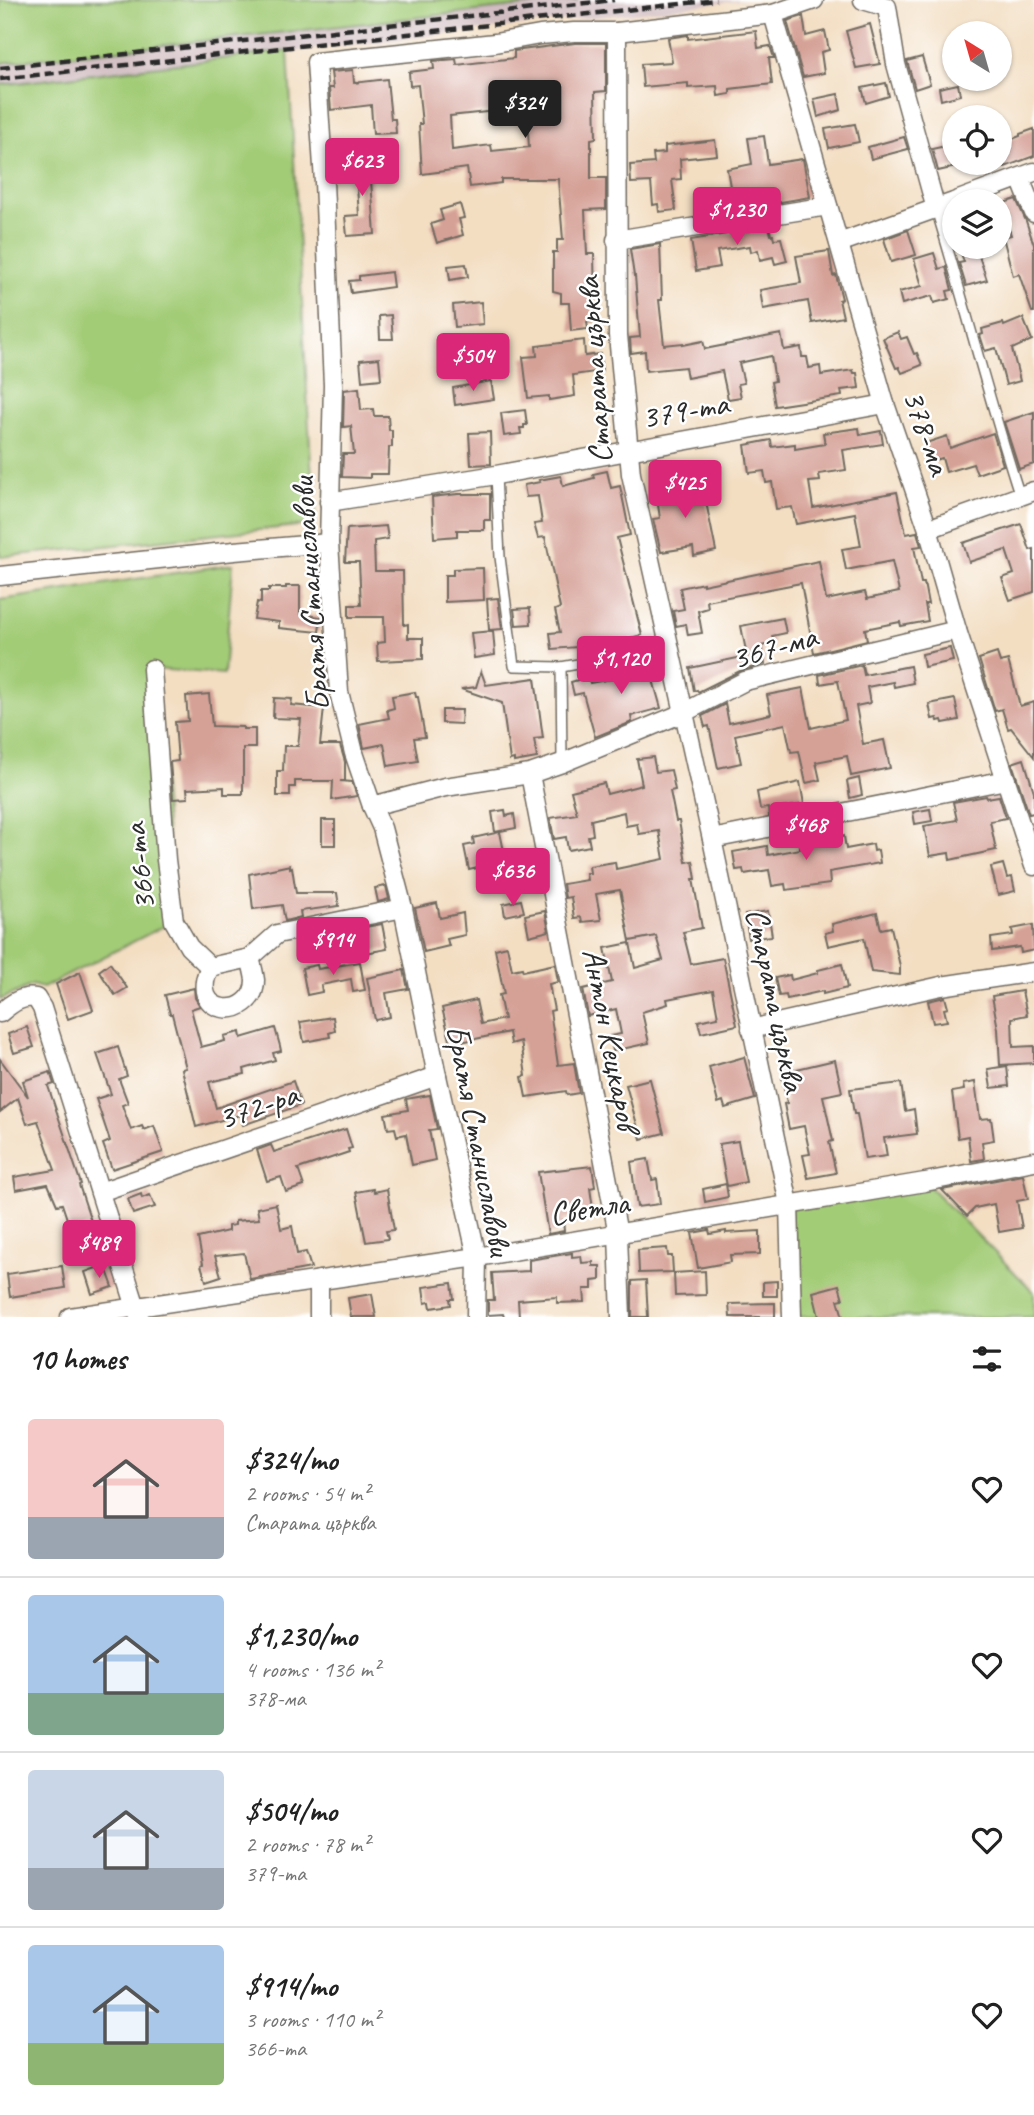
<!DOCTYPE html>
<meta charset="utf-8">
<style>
:root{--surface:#fff;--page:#f6f6f6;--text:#222;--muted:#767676;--line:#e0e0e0;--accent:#db2777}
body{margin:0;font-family:Caveat,sans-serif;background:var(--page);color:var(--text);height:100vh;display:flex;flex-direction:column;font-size:26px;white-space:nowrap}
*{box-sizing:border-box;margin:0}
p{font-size:23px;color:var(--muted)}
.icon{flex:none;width:38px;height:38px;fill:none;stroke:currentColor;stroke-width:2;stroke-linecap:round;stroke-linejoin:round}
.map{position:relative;height:1317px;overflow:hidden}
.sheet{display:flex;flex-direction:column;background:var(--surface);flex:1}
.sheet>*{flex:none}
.needle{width:46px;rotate:323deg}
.buttons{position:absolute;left:942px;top:21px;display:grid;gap:14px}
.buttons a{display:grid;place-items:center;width:70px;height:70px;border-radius:50%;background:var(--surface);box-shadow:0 2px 5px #0004;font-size:35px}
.price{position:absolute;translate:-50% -60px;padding:0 16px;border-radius:7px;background:var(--accent);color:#fff;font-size:23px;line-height:46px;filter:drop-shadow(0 2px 4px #0008)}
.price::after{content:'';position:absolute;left:50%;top:42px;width:21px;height:16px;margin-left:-10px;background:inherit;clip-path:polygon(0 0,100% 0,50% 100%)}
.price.current{background:#222;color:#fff}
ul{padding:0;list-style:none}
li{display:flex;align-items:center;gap:21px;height:175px;padding:0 28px}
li+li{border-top:2px solid var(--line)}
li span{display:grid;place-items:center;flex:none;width:196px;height:140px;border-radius:7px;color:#555}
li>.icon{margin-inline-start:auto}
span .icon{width:84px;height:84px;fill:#fffc;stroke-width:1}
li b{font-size:30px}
h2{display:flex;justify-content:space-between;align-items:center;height:84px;padding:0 28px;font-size:30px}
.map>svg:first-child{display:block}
</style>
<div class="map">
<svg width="1034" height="1317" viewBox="0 0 1034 1317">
<rect width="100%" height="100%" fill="#fff"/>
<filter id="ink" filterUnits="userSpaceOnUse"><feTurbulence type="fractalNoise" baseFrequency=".0143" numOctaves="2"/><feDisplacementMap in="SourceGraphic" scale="14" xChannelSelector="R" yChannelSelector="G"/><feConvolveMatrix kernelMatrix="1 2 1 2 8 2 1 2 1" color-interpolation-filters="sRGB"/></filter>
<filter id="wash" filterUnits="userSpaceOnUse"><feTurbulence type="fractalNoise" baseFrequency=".00686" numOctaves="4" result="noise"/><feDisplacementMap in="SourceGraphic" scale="28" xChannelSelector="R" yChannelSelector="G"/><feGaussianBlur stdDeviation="1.57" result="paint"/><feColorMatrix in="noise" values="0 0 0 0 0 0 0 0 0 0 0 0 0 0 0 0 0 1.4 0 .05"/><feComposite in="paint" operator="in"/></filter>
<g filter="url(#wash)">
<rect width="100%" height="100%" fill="#f3dec2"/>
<polygon fill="#d2bec2" points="578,0 746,0 0,85 0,63"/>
<g fill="#a3cc77" stroke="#677c51" stroke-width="2">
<polygon points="0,0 578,0 0,63"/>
<polygon points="288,51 311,463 316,516 307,525 0,557 0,85"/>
<polygon points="233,564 224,674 153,669 174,921 43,988 32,985 0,1000 0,600"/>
<polygon points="925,1182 1034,1292 1034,1317 792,1317 789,1204"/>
</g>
<g id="blocks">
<g fill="#d5a197" fill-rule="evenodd">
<polygon points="803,16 806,36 825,31 829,50 821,52 824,73 803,77 787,21"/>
<polygon points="870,24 880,64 856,68 846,31"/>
<polygon points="756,31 758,48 770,46 774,58 769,58 772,84 730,89 730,94 718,96 717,86 688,88 688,83 643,87 641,64 672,62 668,38 688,35 688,39"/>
<path d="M575 43H606V91L595 92 596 138 591 139V178H606V209L585 210 587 254H594L595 302H593L595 322H587L588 329 571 331 569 303H561V293L553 291V252H557V240H563L558 179H501V183L470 187 467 168 422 174 419 124H422L418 85 410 86 409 72 434 69 433 61 456 59 457 65 514 58V51ZM505 110 506 120 527 118 529 147 492 151 491 145 452 150 450 116Z"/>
<polygon points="922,57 930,84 915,89 907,61"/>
<polygon points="353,70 354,83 387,79 391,119 395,119 396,133 373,134 371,105 331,110 329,88 333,88 331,72"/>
<polygon points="886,83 889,96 866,103 862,88"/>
<polygon points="958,84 960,95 941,100 939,88"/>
<polygon points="838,94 841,110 818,117 814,99"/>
<polygon points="855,124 859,142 829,148 825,129"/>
<polygon points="1034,129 1034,156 1005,167 999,151 999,144 1020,136 1020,134"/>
<polygon points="764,136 768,164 803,159 810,197 734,210 727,169 752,164 748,138"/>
<polygon points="904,137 908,149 871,159 868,147"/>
<polygon points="715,140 717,155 680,159 681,179 672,180 676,210 659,212 658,204 653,205 651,182 631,183 630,165 654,163 653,154 665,153 665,146"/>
<polygon points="950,145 956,167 938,171 932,149"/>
<polygon points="369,154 375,234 347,236 345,216 359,215 356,173 349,174 348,156"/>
<polygon points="1016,199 1026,221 1034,245 1034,312 1032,312 1019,274 1013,276 1003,237 1011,235 1001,204"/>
<polygon points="460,204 464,218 459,219 463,235 437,243 431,224 443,220 440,210"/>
<polygon points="769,227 771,235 773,235 774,239 781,238 787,261 775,264 773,257 760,260 758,250 751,252 750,246 717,251 720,267 696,271 691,240"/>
<polygon points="908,230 916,255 891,262 884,239"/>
<polygon points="660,244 662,300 659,300 664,345 683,343 683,345 703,341 705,349 781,334 784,350 801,347 802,357 807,357 809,368 820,366 821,375 853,370 854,373 857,373 859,388 841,390 842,396 775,406 771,382 775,381 771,356 739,363 744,383 738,384 741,397 728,399 722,371 687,378 685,367 646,371 645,351 631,353 630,338 640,337 635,276 634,276 630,249"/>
<polygon points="959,247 976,247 987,280 966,286 959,263 964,262"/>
<polygon points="829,251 833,276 836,275 842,299 839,300 843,317 812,323 808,301 763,309 760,290 801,283 796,256"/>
<polygon points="934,253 939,269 946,267 952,290 947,291 949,299 934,303 932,296 902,304 899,292 922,286 914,259"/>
<polygon points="466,264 468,277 450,280 448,266"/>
<polygon points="391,272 393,287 351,293 349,281 359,280 359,276"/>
<polygon points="481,302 483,324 455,327 453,305"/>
<polygon points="391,315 393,339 380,339 379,316"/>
<polygon points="1023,318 1032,340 1012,349 1020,381 1006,385 996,348 985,351 980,335 983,334 982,329 1003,323 1004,326"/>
<polygon points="898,332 901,339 907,337 914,354 917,353 922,365 902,373 899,367 896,368 883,338"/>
<polygon points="584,340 585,356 600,354 602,371 573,375 575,396 549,400 549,396 528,398 523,357 537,356 536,346"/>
<polygon points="379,358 381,379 362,381 360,360"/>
<polygon points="491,381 494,399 455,405 453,388"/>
<polygon points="359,388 361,410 373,409 374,416 388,416 389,430 392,430 392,447 389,447 388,474 370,474 370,478 342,477 343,454 354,454 351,426 343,427 344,390"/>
<polygon points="525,410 527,425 524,425 524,428 520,428 521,434 504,436 501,413"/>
<polygon points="1034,412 1034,464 1019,469 1004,422"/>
<polygon points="859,428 860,435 881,431 883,444 843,450 846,470 819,474 820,481 809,482 813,508 897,492 906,534 917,532 921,546 914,547 921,583 924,583 928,604 925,604 928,621 901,626 900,622 865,629 867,640 814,653 801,583 707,601 708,608 698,611 702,633 688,635 686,624 676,626 673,611 684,609 680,588 703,583 703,585 819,561 826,600 865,592 867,599 899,592 892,561 846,570 842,549 861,546 855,513 796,524 792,507 776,509 772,482 766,483 764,471 749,473 745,445 771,440 772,447 795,444 795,449 825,444 823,433"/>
<polygon points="490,432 491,464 471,465 469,433"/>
<polygon points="993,433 1003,465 977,474 973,464 946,472 942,458 931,461 926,443 947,436 950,448"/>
<polygon points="607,471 611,488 620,486 624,505 630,535 617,538 642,635 590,648 590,646 552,649 550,633 560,632 555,610 560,608 545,537 538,538 534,524 542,523 538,496 526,497 524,485 540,482 539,480 561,476 563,486 594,478 593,474"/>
<polygon points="709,484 711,501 706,502 716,551 694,556 693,547 661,552 653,519 660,518 656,492"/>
<polygon points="458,494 490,494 490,520 484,520 484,530 457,530 457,536 434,538 432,497"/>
<polygon points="1021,524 1030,550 1034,549 1034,592 1010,600 1002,578 1014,574 1006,550 969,562 963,543"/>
<polygon points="386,526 388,539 374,541 375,571 403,571 404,625 408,624 408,638 423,638 423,659 378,661 377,643 385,642 384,617 349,617 349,605 361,605 359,562 345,562 347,529"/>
<polygon points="483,568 484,600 445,602 445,575 453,575 453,569"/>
<polygon points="286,586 300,586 300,614 321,617 319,632 279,628 279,622 254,619 257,602 261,603 261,591 269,591 269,588 286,588"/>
<polygon points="498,598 502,629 489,630 487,599"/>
<polygon points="530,608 531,624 516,625 514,609"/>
<polygon points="783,618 786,633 772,636 774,643 761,646 765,664 740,671 698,692 697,690 694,691 690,668 747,656 741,626"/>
<polygon points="493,631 495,655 474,658 471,633"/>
<polygon points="950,648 953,661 924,667 922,654"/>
<polygon points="997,653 1000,662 1008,660 1020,706 1034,702 1034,757 1011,728 1008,729 1002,709 995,711 979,659"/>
<polygon points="659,659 664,677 653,680 661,708 631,716 632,722 595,737 583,693 574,695 571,682 588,677 590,683 617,678 615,667"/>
<polygon points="862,665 864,675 910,666 913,683 894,687 893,682 867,687 870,703 856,706 863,744 884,740 890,768 851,776 847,756 816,762 820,780 806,783 799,751 791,752 785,724 735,735 741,763 718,768 709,726 705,727 702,716 725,704 729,723 771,714 767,695 803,688 811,728 846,720 838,681 820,684 819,675"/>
<polygon points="481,671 486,685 535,678 543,738 534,739 537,758 514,762 514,759 510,760 502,703 461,689 476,687"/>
<polygon points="415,692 416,697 418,697 425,737 414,738 418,761 388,766 384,744 364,748 359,724 389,718 387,710 394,708 392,696"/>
<polygon points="209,694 212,726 243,727 243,729 255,729 255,748 243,748 243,794 224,794 224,787 187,789 188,798 173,799 170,762 178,761 175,722 188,721 186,696"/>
<polygon points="274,698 292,699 291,705 324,708 320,745 340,745 345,762 345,781 340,781 352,782 357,796 332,800 333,781 295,781 295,787 290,787 290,796 277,796 277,771 283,771 284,746 298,746 301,719 273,718"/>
<polygon points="955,699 959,720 943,723 942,720 938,721 937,718 932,719 929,704"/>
<polygon points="442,710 462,710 461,724 442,723"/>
<polygon points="653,757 656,772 671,770 675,790 670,791 676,821 679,821 686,862 693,861 696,879 693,879 702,928 683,932 691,964 723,958 737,1025 701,1033 698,1021 718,1017 713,990 667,999 668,1004 642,1012 649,1043 613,1051 610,1036 621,1034 616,1009 588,1016 583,989 612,982 605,948 630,943 635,968 663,960 656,936 630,941 620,890 596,894 601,920 582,922 581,917 574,918 571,897 565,898 563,884 587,880 586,873 590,873 589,866 615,862 616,869 664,859 659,831 639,834 637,824 626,826 624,812 591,820 593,835 588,836 590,846 568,850 566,837 554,839 550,818 577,814 571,791 604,783 607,794 642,785 637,759"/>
<polygon points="1024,759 1034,792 1034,813 1029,814 1012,763"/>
<polygon points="859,778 862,795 850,798 847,781"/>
<polygon points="800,782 804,804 781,808 781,813 769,816 768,808 760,809 757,792"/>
<polygon points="986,796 987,798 999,796 1006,818 990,821 996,850 950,860 949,853 930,856 924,826 957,820 953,802"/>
<polygon points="930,809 932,821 915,824 913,812"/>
<polygon points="505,810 506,816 514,814 516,828 495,832 492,812"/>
<rect x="322" y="820" width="13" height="25"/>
<polygon points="500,832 506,861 469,870 464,846 474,844 473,838"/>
<polygon points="819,835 820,840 844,836 846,849 873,844 874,851 878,850 880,863 829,872 830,884 786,890 785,884 772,886 769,870 744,874 743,869 736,870 733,852 767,846 768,855 800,849 799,843 803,842 802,838"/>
<polygon points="522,858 526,877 514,880 510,861"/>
<polygon points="1003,864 1007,878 1012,877 1015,891 998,895 991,867"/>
<polygon points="290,865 290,868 292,867 296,893 337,893 339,906 300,911 301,917 285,921 282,905 253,909 249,874"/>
<polygon points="386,886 389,899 378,902 375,888"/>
<polygon points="521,900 524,912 505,916 503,904"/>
<polygon points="437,903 440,918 463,913 465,935 447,939 449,946 424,952 415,908"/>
<polygon points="545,911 549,931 529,936 525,915"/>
<polygon points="768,911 772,936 749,939 745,915"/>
<polygon points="877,913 881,929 891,927 900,966 900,975 871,972 864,938 828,946 825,933 833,931 832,924"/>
<polygon points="382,924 387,949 360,954 355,929"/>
<polygon points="1033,925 1034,950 1021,953 1020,947 992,951 991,938 1013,935 1012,929"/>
<polygon points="507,946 512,970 522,968 523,971 555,964 558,982 549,984 554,1010 550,1011 558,1065 574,1063 579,1093 567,1095 566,1091 526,1097 522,1077 526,1076 521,1041 511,1044 509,1032 451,1044 442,1008 476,1000 481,1024 504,1019 499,995 504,994 495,949"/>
<polygon points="360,962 365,990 353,992 351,979 321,985 322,992 307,995 302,968 317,965 318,969"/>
<polygon points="110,963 127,988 115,995 99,971"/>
<polygon points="842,964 847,988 823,994 823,991 787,999 786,995 779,996 775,978 790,975 791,980 818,973 818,970"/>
<polygon points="404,970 408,989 386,993 390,1017 375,1020 367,978"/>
<polygon points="80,972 93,1010 68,1019 56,984"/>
<polygon points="194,988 195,998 200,1006 191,1009 201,1047 225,1041 224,1036 240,1032 241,1038 275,1028 280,1046 281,1051 273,1053 275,1060 244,1069 245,1074 209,1082 216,1108 293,1081 301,1105 243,1125 240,1115 196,1127 182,1069 186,1068 172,1014 170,1014 165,995"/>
<polygon points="1022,991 1027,1015 1012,1018 1013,1047 1034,1046 1034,1063 1000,1065 998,1029 992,996"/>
<polygon points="945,997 948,1008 944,1009 947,1021 933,1023 928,1001"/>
<polygon points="333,1017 335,1031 329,1033 330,1037 304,1042 300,1022"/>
<polygon points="27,1027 34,1047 14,1053 8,1034"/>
<polygon points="118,1047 127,1076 119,1079 128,1103 122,1105 131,1130 142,1126 144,1130 154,1126 163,1152 112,1169 103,1144 110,1141 96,1099 111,1094 97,1054"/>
<polygon points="744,1057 755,1099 725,1108 723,1101 718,1103 709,1067"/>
<polygon points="0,1059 28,1097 23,1081 50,1072 54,1084 48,1086 81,1184 79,1185 92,1224 71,1231 62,1204 57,1205 48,1184 16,1190 14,1177 55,1170 38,1121 27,1124 18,1098 0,1112"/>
<polygon points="835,1060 842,1092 823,1096 833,1141 829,1142 836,1173 808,1178 803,1155 810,1154 804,1126 789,1129 784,1104 787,1103 782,1078 785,1077 784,1072"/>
<polygon points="1007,1066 1009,1086 991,1088 988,1069"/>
<polygon points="650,1079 664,1133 641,1139 626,1085"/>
<polygon points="975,1082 980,1119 991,1118 994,1140 982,1142 984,1159 971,1161 968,1136 958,1138 952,1092 964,1090 963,1084"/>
<polygon points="901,1083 905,1111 914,1109 917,1134 884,1138 887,1156 865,1159 857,1114 854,1114 850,1089"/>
<polygon points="430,1095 437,1129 429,1130 435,1160 412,1165 406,1134 397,1136 395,1128 388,1129 385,1114 408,1110 406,1099"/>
<polygon points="346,1129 352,1148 348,1149 349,1152 298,1169 304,1186 286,1192 281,1177 267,1181 257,1150 271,1145 274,1152"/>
<polygon points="738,1141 746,1182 727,1186 719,1144"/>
<polygon points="648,1159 652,1180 657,1179 660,1204 637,1207 631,1162"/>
<polygon points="592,1166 595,1187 590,1188 594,1216 563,1220 564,1231 548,1234 538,1172"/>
<polygon points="1023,1175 1028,1199 1017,1201 1022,1228 999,1232 994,1204 975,1208 967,1216 942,1190"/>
<polygon points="726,1184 728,1197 705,1202 703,1189"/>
<polygon points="373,1189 374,1192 387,1189 394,1230 386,1231 388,1239 366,1242 356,1192"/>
<polygon points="141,1194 142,1198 150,1195 155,1207 133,1214 128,1199"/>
<polygon points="276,1204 281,1229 292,1226 297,1254 306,1252 311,1268 250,1279 244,1253 215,1256 221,1276 206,1281 201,1265 203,1264 198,1238 228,1231 228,1226 235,1225 235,1221 259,1219 257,1208"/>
<polygon points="709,1230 710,1234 726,1231 726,1233 760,1231 760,1254 730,1255 731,1262 698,1268 692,1233"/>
<polygon points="667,1248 668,1256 672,1256 673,1272 639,1273 638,1250"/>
<polygon points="572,1253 572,1257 581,1256 582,1263 593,1262 593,1266 600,1266 600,1280 592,1281 592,1289 584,1289 585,1302 557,1303 557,1297 518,1300 519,1317 504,1317 503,1314 488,1315 488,1300 494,1300 492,1273 529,1271 529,1260"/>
<polygon points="105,1265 113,1287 92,1294 85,1272"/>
<polygon points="62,1266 65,1288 10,1297 7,1274"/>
<polygon points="705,1271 706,1295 675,1296 674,1273"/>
<polygon points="646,1280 648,1317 632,1317 632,1281"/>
<polygon points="777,1281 777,1296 763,1296 763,1282"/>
<polygon points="452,1283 454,1299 450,1299 451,1305 431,1308 430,1302 425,1303 423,1287"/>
<polygon points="839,1285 843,1299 838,1300 843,1317 819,1317 813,1292"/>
<polygon points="372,1294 376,1317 351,1317 348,1298"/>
<polygon points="775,1303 775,1317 730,1317 729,1304"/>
</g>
</g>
</g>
<g filter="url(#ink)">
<use href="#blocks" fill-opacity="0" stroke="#716a60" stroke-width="2"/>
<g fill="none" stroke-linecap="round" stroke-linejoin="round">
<defs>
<g id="lane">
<path d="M936 209C965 304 989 401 1020 496"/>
<polyline points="496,475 500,557 514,666 561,667 669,648"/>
<polyline points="561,667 562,763"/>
</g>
<g id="street">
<polyline points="863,0 887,7 896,64 936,209"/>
<polyline points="773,14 885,404 928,529 957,630 1034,866"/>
<polyline points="617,32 618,335 631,474 712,839 789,1204 792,1317"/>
<polyline points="1020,178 1034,213"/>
<polyline points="956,201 1034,172"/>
<polyline points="616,240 828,206"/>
<polyline points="839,243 954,202"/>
<polyline points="329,502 496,475 885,404"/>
<polyline points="928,529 1034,491"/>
<polyline points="0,576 234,551 329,543"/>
<polyline points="152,669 166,860 174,921 189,947 210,967 250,958 277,934 403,908"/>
<polyline points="530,774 618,1234 621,1317"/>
<polyline points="372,806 445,787 530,774 562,763 683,713 745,681 957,630"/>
<polyline points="712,839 1006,780"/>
<path d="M210 967C185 1017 255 1022 255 980 254 973 252 965 250 958"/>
<path d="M0 1013C11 1004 22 995 36 998L42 1008 139 1317"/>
<polyline points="751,1029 941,986 1034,972"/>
<polyline points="100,1192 437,1076"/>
<polyline points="319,1280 319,1317"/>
<polyline points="70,1317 477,1257 925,1182 1034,1161"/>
<polyline points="476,1317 477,1257 437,1076 403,908 382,828 372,806 354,753 339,692 329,543 333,385 324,182 316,62 495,43 540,35 574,32 617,32 773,14 814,0"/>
</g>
</defs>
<use href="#lane" stroke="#716a60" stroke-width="12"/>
<use href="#street" stroke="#716a60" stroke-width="21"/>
<use href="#lane" stroke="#fff" stroke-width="9"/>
<use href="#street" stroke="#fff" stroke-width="18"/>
<g stroke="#2b2b2b" stroke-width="4.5" stroke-dasharray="10 5" stroke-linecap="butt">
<polyline points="0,68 614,0"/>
<polyline points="0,79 716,0"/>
</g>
</g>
</g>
<g text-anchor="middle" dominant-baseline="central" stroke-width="5" stroke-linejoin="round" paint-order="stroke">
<g font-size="33" fill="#2b2b2b" stroke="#fff">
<text transform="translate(594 370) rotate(-94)">Старата църква</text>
<text transform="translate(685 410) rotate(-10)">379-та</text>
<text transform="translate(927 432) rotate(71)">378-ма</text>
<text transform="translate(310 594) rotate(-94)">Братя Станиславови</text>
<text transform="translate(774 647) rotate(-16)">367-ма</text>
<text transform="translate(139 867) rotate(-97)">366-та</text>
<text transform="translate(776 1000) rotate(78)">Старата църква</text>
<text transform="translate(611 1039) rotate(79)">Антон Кецкаров</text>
<text transform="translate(258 1106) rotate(-19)">372-ра</text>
<text transform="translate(479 1140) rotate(79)">Братя Станиславови</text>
<text transform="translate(589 1208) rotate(-9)">Светла</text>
</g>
</g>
</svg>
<div class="buttons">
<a><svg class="needle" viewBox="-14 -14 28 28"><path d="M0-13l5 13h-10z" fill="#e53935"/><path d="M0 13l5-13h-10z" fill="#767676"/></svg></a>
<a><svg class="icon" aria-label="locate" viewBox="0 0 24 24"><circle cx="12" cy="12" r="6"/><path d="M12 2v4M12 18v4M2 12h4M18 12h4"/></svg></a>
<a><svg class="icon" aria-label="layers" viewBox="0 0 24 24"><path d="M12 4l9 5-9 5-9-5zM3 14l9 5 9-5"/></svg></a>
</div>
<b class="price current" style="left:525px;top:140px">$324</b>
<b class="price" style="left:362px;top:198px">$623</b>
<b class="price" style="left:737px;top:247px">$1,230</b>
<b class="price" style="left:473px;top:393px">$504</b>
<b class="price" style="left:685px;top:520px">$425</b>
<b class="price" style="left:621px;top:696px">$1,120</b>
<b class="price" style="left:806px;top:862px">$468</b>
<b class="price" style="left:513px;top:908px">$636</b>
<b class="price" style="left:333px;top:977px">$914</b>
<b class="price" style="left:99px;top:1280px">$489</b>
</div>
<section class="sheet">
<h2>10 homes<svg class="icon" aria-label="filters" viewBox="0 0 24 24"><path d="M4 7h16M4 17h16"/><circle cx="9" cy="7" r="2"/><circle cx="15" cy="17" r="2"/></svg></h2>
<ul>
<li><span style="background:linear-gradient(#f6c9c9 70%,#9aa5b1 0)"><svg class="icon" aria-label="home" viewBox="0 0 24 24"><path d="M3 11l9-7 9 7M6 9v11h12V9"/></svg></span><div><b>$324/mo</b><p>2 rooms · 54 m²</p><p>Старата църква</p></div><svg class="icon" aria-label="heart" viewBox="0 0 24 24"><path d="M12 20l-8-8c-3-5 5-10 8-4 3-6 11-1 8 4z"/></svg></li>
<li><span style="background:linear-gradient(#a9c7e8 70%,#7fa58c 0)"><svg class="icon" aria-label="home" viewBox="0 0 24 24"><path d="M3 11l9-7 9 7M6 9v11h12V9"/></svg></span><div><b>$1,230/mo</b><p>4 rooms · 136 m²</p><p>378-ма</p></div><svg class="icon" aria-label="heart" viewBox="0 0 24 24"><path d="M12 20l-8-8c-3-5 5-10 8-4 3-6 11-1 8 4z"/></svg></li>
<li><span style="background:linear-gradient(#c9d6e8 70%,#9aa5b1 0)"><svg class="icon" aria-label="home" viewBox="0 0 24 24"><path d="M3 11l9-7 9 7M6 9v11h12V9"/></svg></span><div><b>$504/mo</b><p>2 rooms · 78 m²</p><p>379-та</p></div><svg class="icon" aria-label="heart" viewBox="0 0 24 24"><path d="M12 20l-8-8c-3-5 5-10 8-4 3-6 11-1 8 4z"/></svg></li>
<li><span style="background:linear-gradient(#a9c7e8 70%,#8fb573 0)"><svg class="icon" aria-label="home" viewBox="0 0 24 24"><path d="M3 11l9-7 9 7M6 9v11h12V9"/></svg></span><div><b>$914/mo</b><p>3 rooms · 110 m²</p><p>366-та</p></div><svg class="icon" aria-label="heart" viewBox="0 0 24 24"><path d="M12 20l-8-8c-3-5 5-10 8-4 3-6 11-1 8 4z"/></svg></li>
</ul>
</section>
